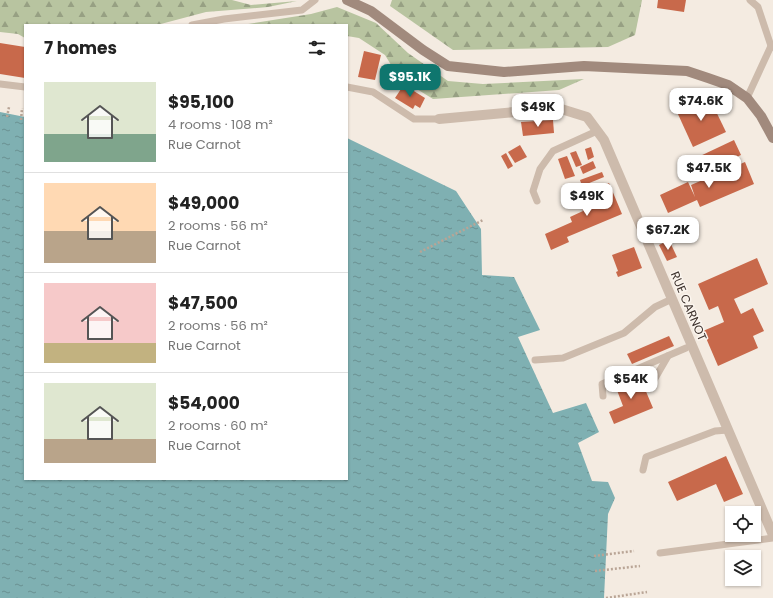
<!DOCTYPE html>
<meta charset="utf-8">
<style>
:root{--surface:#fff;--page:#f2f2f2;--text:#222;--muted:#767676;--line:#e0e0e0;--accent:#0f766e}
body{margin:0;font-family:Poppins,sans-serif;background:var(--page);color:var(--text);height:100vh;display:flex;flex-direction:column;font-size:15px;white-space:nowrap}
*{box-sizing:border-box;margin:0}
p{font-size:13px;color:var(--muted)}
.icon{flex:none;width:22px;height:22px;fill:none;stroke:currentColor;stroke-width:2;stroke-linecap:round;stroke-linejoin:round}
.map{position:relative;flex:1;overflow:hidden}
.drawer{position:absolute;left:24px;top:24px;width:324px;height:456px;display:flex;flex-direction:column;background:var(--surface);border-radius:0px;box-shadow:0 1px 3px #0004}
.drawer>*{flex:none}
.buttons{position:absolute;left:725px;top:506px;display:grid;gap:8px}
.buttons a{display:grid;place-items:center;width:36px;height:36px;border-radius:0px;background:var(--surface);box-shadow:0 1px 3px #0004;font-size:20px}
.price{position:absolute;translate:-50% -34px;padding:0 9px;border-radius:8px;background:#fff;color:#222;font-size:13px;line-height:26px;filter:drop-shadow(0 1px 2px #0008)}
.price::after{content:'';position:absolute;left:50%;top:24px;width:12px;height:9px;margin-left:-6px;background:inherit;clip-path:polygon(0 0,100% 0,50% 100%)}
.price.current{background:var(--accent);color:#fff}
ul{padding:0;list-style:none}
li{display:flex;align-items:center;gap:12px;height:100px;padding:0 20px}
li+li{border-top:1px solid var(--line)}
li span{display:grid;place-items:center;flex:none;width:112px;height:80px;border-radius:0px;color:#555}
li>.icon{margin-inline-start:auto}
span .icon{width:48px;height:48px;fill:#fffc;stroke-width:1}
li b{font-size:17px}
h2{display:flex;justify-content:space-between;align-items:center;height:48px;padding:0 20px;font-size:17px}
.map>svg:first-child{display:block}
</style>
<div class="map">
<svg width="773" height="598" viewBox="0 0 773 598">
<defs>
<pattern id="forest-firs" width="22" height="20" patternUnits="userSpaceOnUse"><rect width="22" height="20" fill="#b8c4a0"/><path d="M5 1l3.5 6h-7zM16 11l3.5 6h-7z" fill="#97a083"/></pattern>
<pattern id="water-ripples" width="26" height="14" patternUnits="userSpaceOnUse"><rect width="26" height="14" fill="#7fb0b2"/><path d="M2 4q2-2 4 0t4 0M15 11q2-2 4 0t4 0" fill="none" stroke="#699091"/></pattern>
</defs>
<rect width="100%" height="100%" fill="#f4ebe1"/>
<g fill="url(#forest-firs)">
<polygon points="0,0 232,0 251,5 297,1 268,7 206,12 157,25 25,25 25,38 18,34 0,32"/>
<polygon points="392,0 642,0 635,35 608,47 453,50 390,6"/>
<polygon points="337,7 376,23 408,53 448,81 483,84 584,79 559,90 433,99 399,78 385,55 359,38 347,36 347,25 242,25 311,14"/>
</g>
<polygon fill="url(#water-ripples)" points="0,112 25,117 25,479 347,479 347,138 456,191 481,229 482,275 514,277 540,330 518,337 553,413 586,403 599,432 578,443 592,481 608,482 615,498 608,514 604,598 0,598"/>
<g fill="#c8694b">
<polygon points="658,0 686,0 684,12 657,8"/>
<polygon points="0,43 25,47 25,78 0,74"/>
<polygon points="364,51 381,55 375,80 358,77"/>
<polygon points="403,86 408,90 409,88 425,98 420,108 415,105 413,109 395,98"/>
<polygon points="709,97 726,132 693,147 677,112"/>
<polygon points="553,120 554,133 523,136 521,122"/>
<polygon points="734,140 741,155 704,172 698,157"/>
<polygon points="520,145 527,157 515,163 508,152"/>
<polygon points="591,147 594,157 588,160 585,149"/>
<polygon points="576,151 582,165 576,167 570,153"/>
<polygon points="506,153 513,166 508,169 501,156"/>
<polygon points="567,156 575,176 565,179 558,159"/>
<polygon points="593,161 596,168 583,174 580,167"/>
<polygon points="745,162 754,184 700,207 697,200 668,213 660,195 688,182 695,197 691,185"/>
<polygon points="602,172 604,177 582,186 580,180"/>
<polygon points="609,183 622,214 567,237 569,242 551,250 545,234 572,222 570,217 583,211 580,204 604,194 600,186"/>
<polygon points="669,240 677,257 667,261 659,245"/>
<polygon points="634,247 642,268 618,277 616,272 618,271 612,255"/>
<polygon points="757,258 768,284 734,299 741,314 753,308 764,331 753,336 758,348 718,366 703,331 724,322 718,306 709,310 698,284"/>
<polygon points="669,336 674,346 632,364 627,354"/>
<polygon points="639,375 653,408 614,424 609,412 623,406 615,385"/>
<polygon points="726,456 743,494 724,502 716,484 677,501 668,482"/>
</g>
<g fill="none" stroke-linecap="round" stroke-linejoin="round">
<g stroke="#b9a596" stroke-width="2.5" stroke-dasharray="2 2" stroke-linecap="butt">
<polyline points="7,117 9,107"/>
<polyline points="21,120 22,108"/>
<polyline points="420,252 483,220"/>
<polyline points="594,556 634,551"/>
<polyline points="595,571 640,566"/>
<polyline points="606,598 647,592"/>
</g>
<g stroke="#cdbbac" stroke-width="7">
<polyline points="750,0 758,7 771,46"/>
<polyline points="192,25 224,19 302,10 315,0"/>
<polyline points="0,84 25,87"/>
<polyline points="347,87 373,92 414,119 439,119"/>
<polyline points="747,98 771,46 773,47"/>
<polyline points="537,201 533,191 540,169 553,151 597,131"/>
<polyline points="535,360 563,358 624,333 655,307 672,299"/>
<polyline points="650,387 668,356"/>
<polyline points="603,396 602,384 686,348"/>
<polyline points="643,470 646,457 715,431 728,430"/>
<polyline points="660,553 773,538"/>
</g>
<polyline stroke="#cdbbac" stroke-width="10" points="439,119 558,108 587,117 604,140 773,535"/>
<polyline stroke="#a18a7d" stroke-width="10" points="347,0 371,11 423,50 448,66 504,72 584,66 687,71 708,78 728,85 747,98 761,116 773,138"/>
</g>
<g text-anchor="middle" dominant-baseline="central" stroke-width="3" stroke-linejoin="round" paint-order="stroke">
<g font-size="12" fill="#3b302b" stroke="#fbf5ee">
<text transform="translate(689 306) rotate(67)">RUE CARNOT</text>
</g>
</g>
</svg>
<div class="buttons">
<a><svg class="icon" aria-label="locate" viewBox="0 0 24 24"><circle cx="12" cy="12" r="6"/><path d="M12 2v4M12 18v4M2 12h4M18 12h4"/></svg></a>
<a><svg class="icon" aria-label="layers" viewBox="0 0 24 24"><path d="M12 4l9 5-9 5-9-5zM3 14l9 5 9-5"/></svg></a>
</div>
<b class="price current" style="left:410px;top:98px">$95.1K</b>
<b class="price" style="left:701px;top:122px">$74.6K</b>
<b class="price" style="left:538px;top:128px">$49K</b>
<b class="price" style="left:709px;top:189px">$47.5K</b>
<b class="price" style="left:587px;top:217px">$49K</b>
<b class="price" style="left:668px;top:251px">$67.2K</b>
<b class="price" style="left:631px;top:400px">$54K</b>
<section class="drawer">
<h2>7 homes<svg class="icon" aria-label="filters" viewBox="0 0 24 24"><path d="M4 7h16M4 17h16"/><circle cx="9" cy="7" r="2"/><circle cx="15" cy="17" r="2"/></svg></h2>
<ul>
<li><span style="background:linear-gradient(#dfe7d0 65%,#7fa58c 0)"><svg class="icon" aria-label="home" viewBox="0 0 24 24"><path d="M3 11l9-7 9 7M6 9v11h12V9"/></svg></span><div><b>$95,100</b><p>4 rooms · 108 m²</p><p>Rue Carnot</p></div></li>
<li><span style="background:linear-gradient(#ffd9b3 60%,#b9a48a 0)"><svg class="icon" aria-label="home" viewBox="0 0 24 24"><path d="M3 11l9-7 9 7M6 9v11h12V9"/></svg></span><div><b>$49,000</b><p>2 rooms · 56 m²</p><p>Rue Carnot</p></div></li>
<li><span style="background:linear-gradient(#f6c9c9 75%,#c2b280 0)"><svg class="icon" aria-label="home" viewBox="0 0 24 24"><path d="M3 11l9-7 9 7M6 9v11h12V9"/></svg></span><div><b>$47,500</b><p>2 rooms · 56 m²</p><p>Rue Carnot</p></div></li>
<li><span style="background:linear-gradient(#dfe7d0 70%,#b9a48a 0)"><svg class="icon" aria-label="home" viewBox="0 0 24 24"><path d="M3 11l9-7 9 7M6 9v11h12V9"/></svg></span><div><b>$54,000</b><p>2 rooms · 60 m²</p><p>Rue Carnot</p></div></li>
</ul>
</section>
</div>
